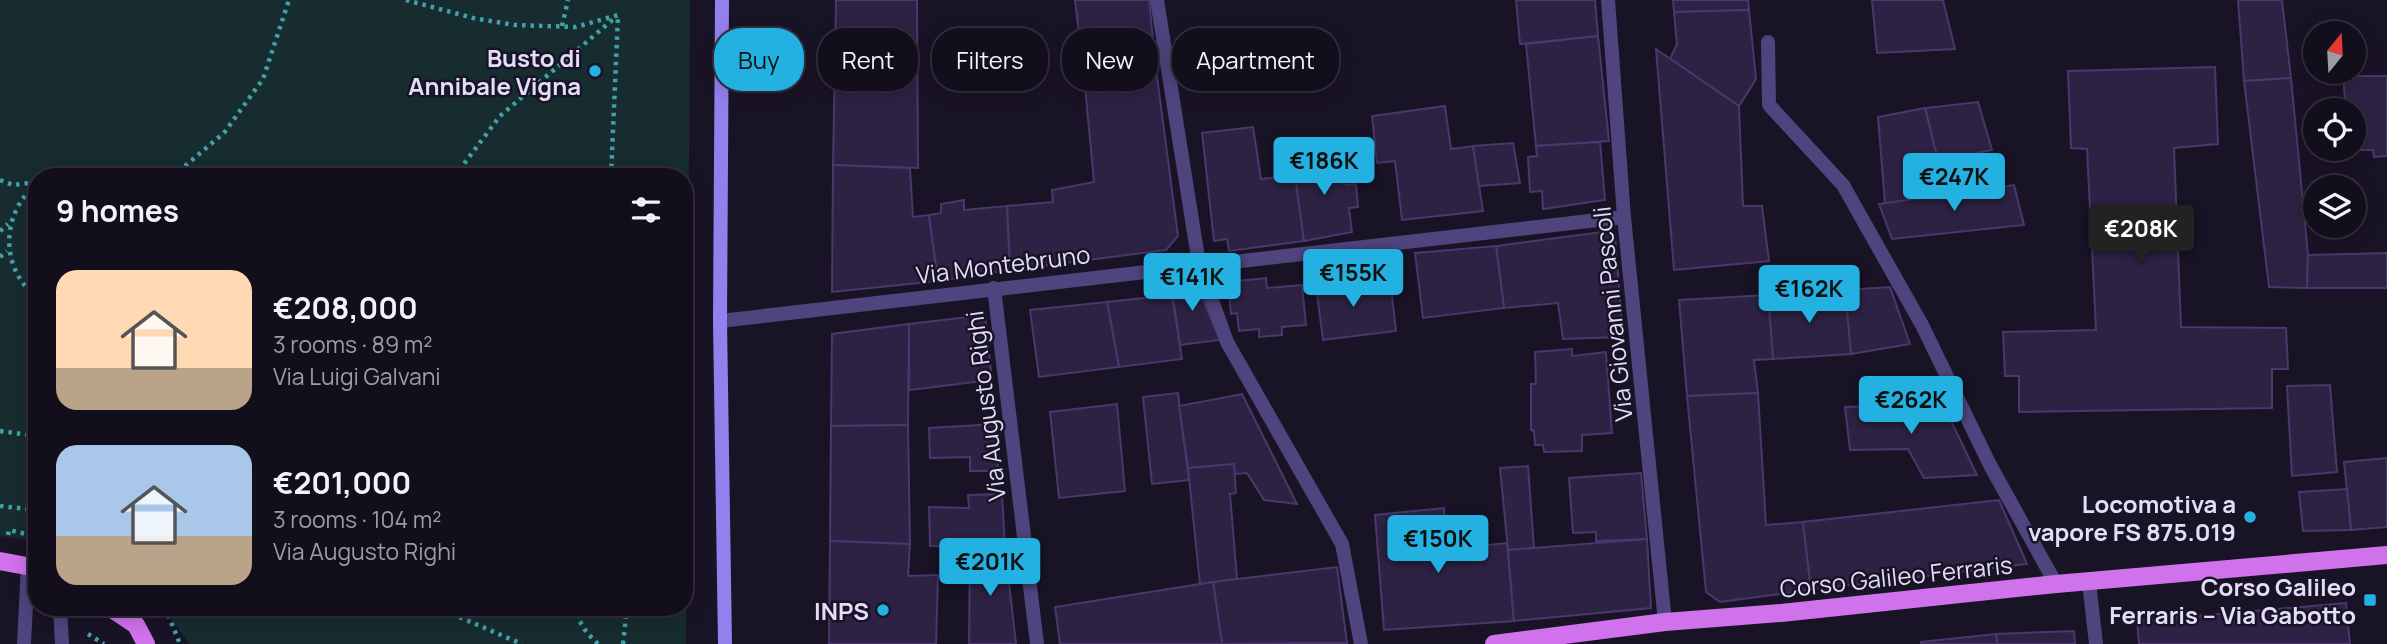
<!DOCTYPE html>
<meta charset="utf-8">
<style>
:root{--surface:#130e1c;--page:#201c29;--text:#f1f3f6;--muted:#9d9ca3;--line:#322e3b;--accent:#22b1e0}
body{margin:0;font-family:Manrope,sans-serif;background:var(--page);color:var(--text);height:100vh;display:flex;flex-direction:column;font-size:26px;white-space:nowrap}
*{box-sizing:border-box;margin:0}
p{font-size:23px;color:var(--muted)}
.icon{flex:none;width:38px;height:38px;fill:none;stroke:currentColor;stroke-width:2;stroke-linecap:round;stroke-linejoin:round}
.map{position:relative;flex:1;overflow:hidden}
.details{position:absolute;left:28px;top:168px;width:665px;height:448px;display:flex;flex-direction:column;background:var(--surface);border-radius:28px;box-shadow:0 4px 18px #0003,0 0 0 2px var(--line)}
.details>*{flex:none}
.guide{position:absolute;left:714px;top:28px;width:665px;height:63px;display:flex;gap:14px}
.needle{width:46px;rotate:18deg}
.controls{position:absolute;left:2303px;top:21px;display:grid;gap:14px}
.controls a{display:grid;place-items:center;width:63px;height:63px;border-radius:50%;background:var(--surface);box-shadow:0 4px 18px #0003,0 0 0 2px var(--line);font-size:35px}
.price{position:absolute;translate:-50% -60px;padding:0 16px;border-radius:7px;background:var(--accent);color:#111;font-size:23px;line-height:46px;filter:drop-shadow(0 2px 4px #0008)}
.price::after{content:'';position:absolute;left:50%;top:42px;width:21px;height:16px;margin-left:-10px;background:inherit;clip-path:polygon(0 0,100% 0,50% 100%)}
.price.selected{background:#222;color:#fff}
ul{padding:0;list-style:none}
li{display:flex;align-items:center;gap:21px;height:175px;padding:0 28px}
li span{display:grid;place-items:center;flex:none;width:196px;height:140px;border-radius:21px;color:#555}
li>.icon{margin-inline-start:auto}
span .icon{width:84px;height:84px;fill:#fffc;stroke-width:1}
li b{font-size:30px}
h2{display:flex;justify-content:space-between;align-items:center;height:84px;padding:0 28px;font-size:30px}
.chip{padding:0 24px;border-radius:28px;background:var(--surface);box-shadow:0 4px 18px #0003,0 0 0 2px var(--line);font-size:24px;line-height:63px}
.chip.selected{background:var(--accent);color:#111}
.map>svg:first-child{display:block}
</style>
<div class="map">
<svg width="2387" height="644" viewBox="0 0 2387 644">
<rect width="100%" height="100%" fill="#191326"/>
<polygon fill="#172c2f" points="0,0 690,0 686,644 190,644 161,607 684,607 684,177 37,177 37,541 0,536"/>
<g fill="#2e2244" stroke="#4a376d" stroke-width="2">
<polygon points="836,0 917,0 918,168 833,165"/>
<polygon points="1075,0 1149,0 1156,69 1084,76"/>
<polygon points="1516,0 1595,0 1598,36 1520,44"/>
<polygon points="1673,0 1748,0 1749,10 1674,12"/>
<polygon points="1872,0 1943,0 1955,49 1877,53"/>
<polygon points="2238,0 2282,0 2291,78 2244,81"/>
<polygon points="1749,10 1756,79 1739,106 1670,59 1677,44 1674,12"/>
<polygon points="1598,36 1609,141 1536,146 1526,44"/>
<polygon points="1656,49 1739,106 1743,206 1762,206 1769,261 1674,270"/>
<polygon points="2215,67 2218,144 2174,148 2181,327 2286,328 2288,369 2272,369 2272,408 2019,412 2019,376 2005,376 2003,332 2096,330 2087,149 2071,148 2068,71"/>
<polygon points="1156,69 1178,236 1166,250 1010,270 1007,206 1053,202 1052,190 1094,182 1084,76"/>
<polygon points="2343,76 2387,76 2387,156 2374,157 2373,150 2348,150 2354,149 2354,110 2346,110"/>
<polygon points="2291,78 2308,255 2307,288 2269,287 2244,81"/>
<polygon points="1978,102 1992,150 1938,161 1925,108"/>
<polygon points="1445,106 1451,149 1473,146 1483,211 1402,220 1395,161 1377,163 1372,116"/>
<polygon points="1925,108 1938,161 1940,195 1885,204 1878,117"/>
<polygon points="1253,127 1261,179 1296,175 1304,241 1229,251 1227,239 1214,241 1202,133"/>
<polygon points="1600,142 1605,200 1543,209 1542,191 1530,192 1528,157 1537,156 1536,146"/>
<polygon points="1513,143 1520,183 1479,186 1473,146"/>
<polygon points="1343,156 1346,185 1356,184 1358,207 1349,208 1352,232 1304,241 1293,161"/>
<polygon points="833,165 910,168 913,217 929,215 938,281 832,292"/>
<polygon points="2014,185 2024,225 1892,239 1879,204"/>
<polygon points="964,200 964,210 1007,206 1010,270 938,281 929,215 941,213 941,204"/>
<polygon points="1602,232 1615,237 1623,337 1563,339 1558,303 1504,308 1496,246"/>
<polygon points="1496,246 1504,308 1423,318 1415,253"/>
<polygon points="2387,253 2387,288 2307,288 2308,255"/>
<polygon points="1348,275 1350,291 1391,287 1396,331 1323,340 1315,278"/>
<polygon points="1193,276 1220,340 1180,345 1170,280"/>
<polygon points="1266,278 1267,288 1302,285 1306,325 1282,327 1282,335 1259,337 1259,329 1239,331 1237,313 1231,314 1228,282"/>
<polygon points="1890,287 1910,344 1851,354 1845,290"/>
<polygon points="1845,290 1851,354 1773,359 1768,295"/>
<polygon points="1172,295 1182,359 1119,367 1107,302"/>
<polygon points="1768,295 1773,359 1754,360 1758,393 1687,396 1679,300"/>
<polygon points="1107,302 1119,367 1039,377 1030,310"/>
<polygon points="985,315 992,380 909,390 909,324"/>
<polygon points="909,324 908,425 831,426 832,334"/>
<polygon points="1572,349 1572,356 1606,352 1612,433 1582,435 1582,451 1544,452 1543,445 1535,445 1534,431 1531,430 1531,384 1536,384 1535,352"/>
<polygon points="2330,385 2337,472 2292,476 2287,386"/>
<polygon points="1178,393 1189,480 1152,484 1143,397"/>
<polygon points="1758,393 1766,525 1803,522 1811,590 1720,602 1706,592 1687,396"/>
<polygon points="1242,394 1297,504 1264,500 1247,473 1234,474 1234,464 1188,468 1179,406"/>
<polygon points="1117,404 1125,491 1059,498 1050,412"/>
<polygon points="1943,404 1977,475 1924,478 1908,449 1850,450 1845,407"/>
<polygon points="996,424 998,471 970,471 970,457 930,458 929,428"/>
<polygon points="908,425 910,544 830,541 831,426"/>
<polygon points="2387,458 2387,527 2351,530 2344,462"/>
<polygon points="1234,464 1236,493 1230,494 1237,579 1200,584 1188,468"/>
<polygon points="1528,466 1534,548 1508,550 1500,468"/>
<polygon points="1641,473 1647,539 1596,541 1596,532 1573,533 1569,478"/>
<polygon points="2347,489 2351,530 2303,531 2299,492"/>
<polygon points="1002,494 1005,547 930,546 929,507 969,508 968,495"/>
<polygon points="1999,500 2027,564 1811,590 1803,522"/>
<polygon points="1444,508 1446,549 1507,543 1514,621 1384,630 1375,515"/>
<polygon points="1647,539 1651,608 1514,621 1508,550"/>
<polygon points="830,541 910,544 908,576 938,575 936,644 829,644"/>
<polygon points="970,546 1005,547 1016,644 969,644"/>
<polygon points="1337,567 1347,643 1222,644 1213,582"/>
<polygon points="1213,582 1222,644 1060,644 1055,607"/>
<polygon points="2346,603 2350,644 2139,644 2137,621"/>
<polygon points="2074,631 2075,644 1997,644 1996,634"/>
<polygon points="1996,634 1997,644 1921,644 1921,642"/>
</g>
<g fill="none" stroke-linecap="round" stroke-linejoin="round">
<g stroke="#41a1aa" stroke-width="4.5" stroke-dasharray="3.5 5" stroke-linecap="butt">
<polyline points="406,0 473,18 514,25 576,27 618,15 611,177"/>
<polyline points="562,26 568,0"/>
<path d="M52 177C68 170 84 172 101 177"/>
<polyline points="172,177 224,133 263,79 289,0"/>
<polyline points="454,177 500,116 617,16"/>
<polyline points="0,180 13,185 37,182"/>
<path d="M37 184C0 213 0 270 37 297"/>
<polyline points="0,231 8,224"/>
<polyline points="0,257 7,251"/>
<polyline points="0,431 37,436"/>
<polyline points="0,506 37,510"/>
<polyline points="8,535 9,530 26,534"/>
<polyline points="165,607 180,644"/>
<polyline points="436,607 522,644"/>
<polyline points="571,607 587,633 598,644"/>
<polyline points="88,634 104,644"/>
<polyline points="623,644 627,607"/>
</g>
<g stroke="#4f447e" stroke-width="14">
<polyline points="60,607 62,644"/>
<polyline points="24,644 28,565"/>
</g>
<g stroke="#4f447e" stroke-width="14">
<polyline points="1157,0 1199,264 1227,342 1342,544 1361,644"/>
<polyline points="1608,0 1624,217 1665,622"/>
<polyline points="1768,42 1769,105 1843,185 1922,325 1990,465 2056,584"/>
<polyline points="994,288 1037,644"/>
<polyline points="720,321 1624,217"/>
<polyline points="2089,582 2096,644"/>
</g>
<polyline stroke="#9380ed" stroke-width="14" points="722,0 720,321 725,644"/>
<g stroke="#d072eb" stroke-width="18">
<polyline points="0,561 37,568"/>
<polyline points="109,607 136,625 146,644"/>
<polyline points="1494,644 1665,622 1781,613 2056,584 2387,555"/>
</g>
</g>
<g fill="#22b1e0" stroke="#191326" stroke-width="2.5">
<circle cx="595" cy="71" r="7"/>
<circle cx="2250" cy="517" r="7"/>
<rect x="2363" y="593" width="14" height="14" rx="3.5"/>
<circle cx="883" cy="610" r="7"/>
</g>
<g text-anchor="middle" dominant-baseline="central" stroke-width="5" stroke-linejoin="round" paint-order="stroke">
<g font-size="24" font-weight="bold" fill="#e4ddfa" stroke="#191326" text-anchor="end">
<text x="581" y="57">Busto di<tspan x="581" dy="28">Annibale Vigna</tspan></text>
<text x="2236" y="503">Locomotiva a<tspan x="2236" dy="28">vapore FS 875.019</tspan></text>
<text x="2356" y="586">Corso Galileo<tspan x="2356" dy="28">Ferraris – Via Gabotto</tspan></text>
<text x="869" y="610">INPS</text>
</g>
<g font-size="24" fill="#e4ddfa" stroke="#191326">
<text transform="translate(1003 264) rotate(-7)">Via Montebruno</text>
<text transform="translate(1612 314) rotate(-96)">Via Giovanni Pascoli</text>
<text transform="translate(985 406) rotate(-97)">Via Augusto Righi</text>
<text transform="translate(1896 576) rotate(-6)">Corso Galileo Ferraris</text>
</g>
</g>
</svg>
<div class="controls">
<a><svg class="needle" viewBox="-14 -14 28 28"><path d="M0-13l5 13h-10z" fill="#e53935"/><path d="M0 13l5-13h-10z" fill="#9d9ca3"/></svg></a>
<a><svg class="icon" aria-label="locate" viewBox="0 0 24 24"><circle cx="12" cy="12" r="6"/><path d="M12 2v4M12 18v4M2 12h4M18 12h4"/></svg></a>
<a><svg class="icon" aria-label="layers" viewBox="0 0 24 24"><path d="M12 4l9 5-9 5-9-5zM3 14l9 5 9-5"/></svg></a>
</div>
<b class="price" style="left:1324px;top:197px">€186K</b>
<b class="price" style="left:1954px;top:213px">€247K</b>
<b class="price selected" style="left:2141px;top:265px">€208K</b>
<b class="price" style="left:1353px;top:309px">€155K</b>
<b class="price" style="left:1192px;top:313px">€141K</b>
<b class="price" style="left:1809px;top:325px">€162K</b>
<b class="price" style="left:1911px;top:436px">€262K</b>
<b class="price" style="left:1438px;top:575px">€150K</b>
<b class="price" style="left:990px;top:598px">€201K</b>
<div class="guide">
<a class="chip selected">Buy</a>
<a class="chip">Rent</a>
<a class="chip">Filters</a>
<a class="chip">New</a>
<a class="chip">Apartment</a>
</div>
<section class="details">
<h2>9 homes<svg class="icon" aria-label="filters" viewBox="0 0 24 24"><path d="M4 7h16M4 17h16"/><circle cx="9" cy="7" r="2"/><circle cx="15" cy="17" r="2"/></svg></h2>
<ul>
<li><span style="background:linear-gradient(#ffd9b3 70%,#b9a48a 0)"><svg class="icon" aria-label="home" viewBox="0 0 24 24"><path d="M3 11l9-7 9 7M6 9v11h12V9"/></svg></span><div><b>€208,000</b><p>3 rooms · 89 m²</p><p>Via Luigi Galvani</p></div></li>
<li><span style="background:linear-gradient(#a9c7e8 65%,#b9a48a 0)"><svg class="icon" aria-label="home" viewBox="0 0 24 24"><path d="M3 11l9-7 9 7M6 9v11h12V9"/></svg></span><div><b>€201,000</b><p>3 rooms · 104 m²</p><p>Via Augusto Righi</p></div></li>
</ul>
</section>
</div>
